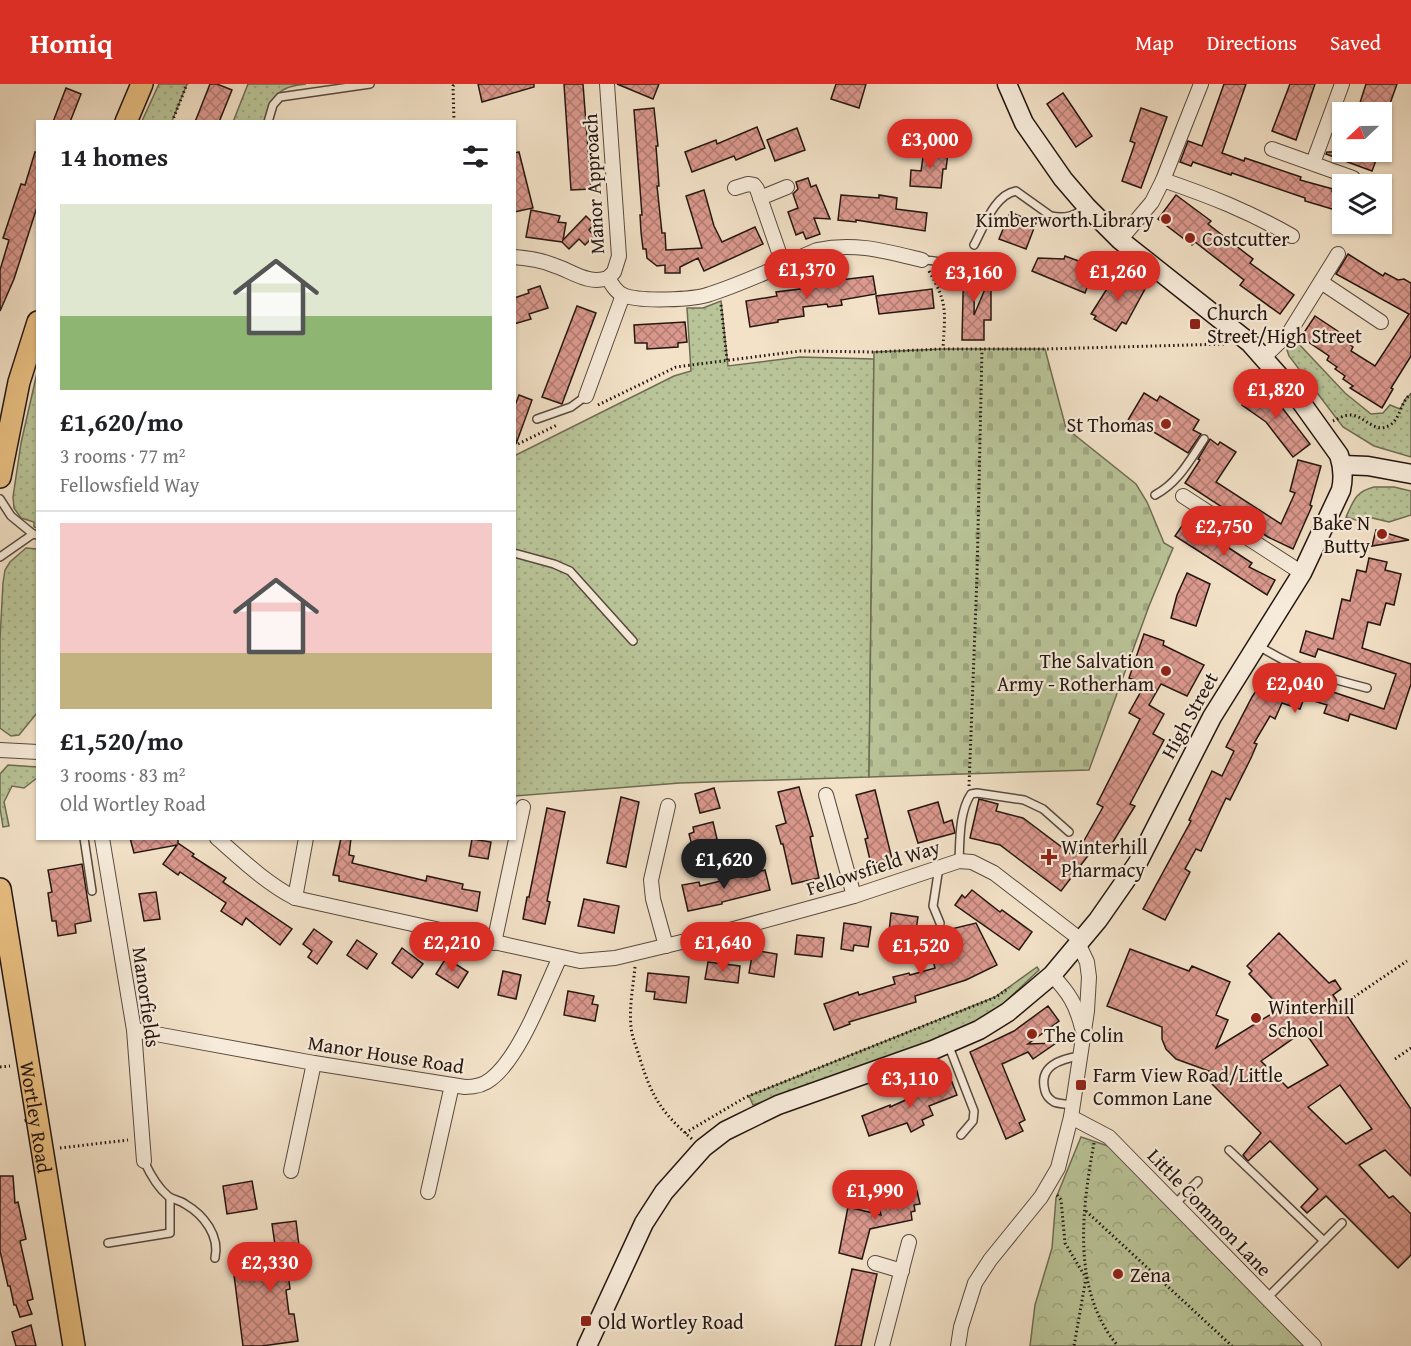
<!DOCTYPE html>
<meta charset="utf-8">
<style>
:root{--surface:#fff;--page:#f6f6f6;--text:#202124;--muted:#757577;--line:#e0e0e0;--accent:#d93025}
body{margin:0;font-family:"Gentium Book Plus",serif;background:var(--page);color:var(--text);height:100vh;display:flex;flex-direction:column;font-size:22px;white-space:nowrap}
*{box-sizing:border-box;margin:0}
p{font-size:20px;color:var(--muted)}
.icon{flex:none;width:33px;height:33px;fill:none;stroke:currentColor;stroke-width:2;stroke-linecap:round;stroke-linejoin:round}
.map{position:relative;flex:1;overflow:hidden}
.panel{position:absolute;left:36px;top:36px;width:480px;height:720px;display:flex;flex-direction:column;background:var(--surface);border-radius:0px;box-shadow:0 2px 4px #0004}
.panel>*{flex:none}
.needle{width:39px;rotate:248deg}
.tools{position:absolute;left:1332px;top:18px;display:grid;gap:12px}
.tools a{display:grid;place-items:center;width:60px;height:60px;border-radius:0px;background:var(--surface);box-shadow:0 2px 4px #0004;font-size:30px}
.price{position:absolute;translate:-50% -51px;padding:0 14px;border-radius:21px;background:var(--accent);color:#fff;font-size:20px;line-height:39px;filter:drop-shadow(0 2px 3px #0008)}
.price::after{content:'';position:absolute;left:50%;top:36px;width:18px;height:14px;margin-left:-9px;background:inherit;clip-path:polygon(0 0,100% 0,50% 100%)}
.price.current{background:#222;color:#fff}
ul{padding:0;list-style:none}
li{display:grid;align-content:center;gap:12px;height:318px;padding:0 24px}
li+li{border-top:2px solid var(--line)}
li span{display:grid;place-items:center;height:186px;border-radius:0px;color:#555}
li>.icon{margin-inline-start:auto}
span .icon{width:108px;height:108px;fill:#fffc;stroke-width:1}
li b{font-size:26px}
h2{display:flex;justify-content:space-between;align-items:center;height:72px;padding:0 24px;font-size:26px}
header{display:flex;align-items:center;gap:36px;box-sizing:border-box;height:84px;padding:0 30px;background:var(--accent);color:#fff}
header strong{font-size:28px}
nav{display:flex;gap:33px;margin-inline-start:auto;font-size:21px}
.map>svg:first-child{display:block}
</style>
<header>
<strong>Homiq</strong>
<nav><a>Map</a><a>Directions</a><a>Saved</a></nav>
</header>
<div class="map">
<svg width="1411" height="1262" viewBox="0 0 1411 1262">
<defs>
<pattern id="grass-dots" width="8" height="8" patternUnits="userSpaceOnUse" patternTransform="scale(1.5)"><rect width="8" height="8" fill="#b9c498"/><path d="M2 2h.1M6 6h.1" fill="none" stroke="#9fa882" stroke-width="1.8" stroke-linecap="round"/></pattern>
<pattern id="cemetery-stones" width="16" height="16" patternUnits="userSpaceOnUse" patternTransform="scale(1.5)"><rect width="16" height="16" fill="#b9c498"/><path d="M2 7V4a2 2 0 0 1 4 0v3zM10 15v-3a2 2 0 0 1 4 0v3z" fill="#9fa882"/></pattern>
<pattern id="park-crowns" width="20" height="18" patternUnits="userSpaceOnUse" patternTransform="scale(1.5)"><rect width="20" height="18" fill="#b9c498"/><path d="M2 6a3 3 0 1 1 6 0M12 15a3 3 0 1 1 6 0" fill="none" stroke="#9fa882"/></pattern>
<pattern id="building-cross-hatch" width="8" height="8" patternUnits="userSpaceOnUse" patternTransform="scale(1.5)"><rect width="8" height="8" fill="#dc998f"/><path d="M0 0l8 8M0 8l8-8" fill="none" stroke="#b27c73"/></pattern>
</defs>
<rect width="100%" height="100%" fill="#f3e2c8"/>
<filter id="stains"><feTurbulence type="fractalNoise" baseFrequency=".00333" numOctaves="4"/><feColorMatrix values="0 0 0 0 .2 0 0 0 0 .09 0 0 0 0 .02 0 0 0 .5 -.17"/></filter>
<radialGradient id="worn" r=".72"><stop offset=".6" stop-color="#630" stop-opacity="0"/><stop offset="1" stop-color="#630" stop-opacity=".3"/></radialGradient>
<g fill="url(#grass-dots)" stroke="#6e6d54" stroke-width="1.5">
<polygon points="159,0 187,0 172,37 142,37"/>
<path d="M248 0H306C277 2 273 13 265 37L233 38Z"/>
<polygon points="721,217 728,282 800,273 874,275 869,693 680,699 515,712 514,372 674,292 691,287 687,224 703,224"/>
<polygon points="1290,258 1297,258 1345,309 1371,330 1383,329 1390,321 1400,325 1406,314 1411,310 1411,373 1374,362 1343,343 1289,272 1287,266"/>
<polygon points="37,289 37,444 34,443 34,438 21,434 14,424 13,413 21,359"/>
<path d="M1374 403H1394L1411 407V431L1389 438 1368 433 1366 439 1346 433C1354 416 1355 408 1374 403Z"/>
<polygon points="26,464 37,465 37,629 19,651 11,652 0,644 0,555 3,499 5,486 10,478"/>
<polygon points="8,681 37,683 37,694 24,704 12,702 4,718 9,742 3,743 0,724 0,690"/>
<polygon points="1037,883 1039,886 1002,921 972,940 936,956 753,1021 749,1012 995,913"/>
</g>
<polygon fill="url(#cemetery-stones)" stroke="#6e6d54" stroke-width="1.5" points="943,265 1045,265 1066,344 1136,400 1147,418 1164,459 1173,464 1149,522 1089,686 869,693 874,268"/>
<polygon fill="url(#park-crowns)" stroke="#6e6d54" stroke-width="1.5" points="1081,1053 1123,1067 1314,1262 1030,1262 1035,1221 1052,1164 1056,1114"/>
<g fill="url(#building-cross-hatch)" stroke="#241611" stroke-width="1.5" fill-rule="evenodd">
<polygon points="210,0 217,0 232,6 219,38 195,38"/>
<polygon points="478,0 534,0 534,3 482,18"/>
<polygon points="564,0 583,0 591,105 571,106"/>
<polygon points="617,0 659,0 653,15"/>
<polygon points="836,0 866,0 859,24 831,15"/>
<polygon points="1224,0 1246,0 1222,69 1244,77 1245,74 1301,93 1300,96 1333,105 1332,107 1342,110 1342,128 1305,117 1305,114 1232,89 1231,91 1193,78 1191,82 1180,78 1188,57 1202,62"/>
<polygon points="1290,0 1315,0 1296,56 1272,47"/>
<polygon points="1366,0 1397,0 1387,28 1357,28"/>
<polygon points="66,4 81,10 70,38 53,38"/>
<polygon points="1063,9 1092,52 1076,63 1047,20"/>
<polygon points="654,24 658,62 656,62 659,102 657,102 662,149 665,149 666,166 702,164 686,112 704,106 714,142 722,158 755,143 763,160 704,187 698,174 680,183 680,189 665,189 665,181 657,182 647,174 646,165 643,165 641,148 640,131 642,131 634,26"/>
<polygon points="1141,24 1167,33 1141,104 1122,97 1135,59 1130,57"/>
<polygon points="757,43 765,64 736,76 734,72 692,88 685,68 716,56 717,60"/>
<polygon points="797,44 805,66 775,77 767,56"/>
<polygon points="924,66 948,69 946,85 943,85 941,104 910,102 911,86 921,87"/>
<polygon points="35,68 38,69 38,120 14,195 0,227 0,186 9,156 3,154 21,100 25,101"/>
<polygon points="519,68 533,124 514,128 514,69"/>
<polygon points="1327,68 1379,68 1372,87 1326,70"/>
<polygon points="808,94 811,103 816,101 830,135 814,134 820,150 806,155 803,148 796,151 788,128 798,124 793,110 798,105 796,98"/>
<polygon points="841,111 879,114 879,111 897,114 896,125 927,129 925,147 856,136 856,138 838,136"/>
<polygon points="1176,111 1211,137 1208,140 1253,175 1250,179 1294,211 1280,230 1240,201 1244,196 1195,158 1192,161 1158,135"/>
<polygon points="531,126 560,132 558,138 566,139 563,156 586,132 594,140 589,146 594,152 585,161 579,155 569,165 562,158 526,153"/>
<polygon points="1010,128 1036,139 1026,165 999,155"/>
<polygon points="964,169 975,169 974,231 991,191 991,236 984,236 984,256 962,256"/>
<polygon points="1348,170 1383,192 1385,189 1398,196 1404,195 1411,199 1411,272 1391,304 1393,305 1382,324 1350,304 1353,302 1343,295 1345,292 1335,285 1337,283 1327,276 1329,272 1301,253 1315,232 1345,252 1343,256 1353,263 1351,267 1375,282 1409,230 1336,190"/>
<polygon points="1065,172 1095,183 1085,209 1032,187 1038,174 1064,175"/>
<polygon points="1117,189 1145,205 1126,240 1122,238 1116,247 1094,235 1096,232 1091,230"/>
<polygon points="873,192 876,210 841,216 842,221 828,223 827,220 803,223 804,232 778,236 778,238 750,243 746,217 777,212 776,208 816,203 815,199"/>
<polygon points="540,202 548,224 529,230 531,235 514,240 514,214 529,209 528,206"/>
<polygon points="932,205 934,224 879,230 876,212"/>
<polygon points="577,222 596,229 562,320 542,313"/>
<polygon points="685,238 687,258 678,259 678,263 647,265 647,259 635,259 634,241"/>
<polygon points="1256,301 1281,319 1280,321 1310,360 1293,373 1266,338 1242,321"/>
<polygon points="1144,309 1157,317 1160,312 1199,336 1193,346 1201,350 1188,369 1149,345 1147,348 1128,336"/>
<polygon points="519,311 532,316 516,360 514,324"/>
<polygon points="1210,355 1218,361 1220,358 1236,368 1216,398 1281,440 1295,409 1290,407 1298,376 1321,382 1310,421 1312,422 1293,465 1268,453 1185,399 1200,376 1198,375"/>
<polygon points="1186,436 1252,479 1249,483 1275,496 1267,511 1175,452"/>
<polygon points="1376,446 1409,456 1372,462"/>
<polygon points="1369,474 1387,478 1385,486 1401,490 1394,521 1386,519 1380,541 1368,538 1362,564 1411,580 1411,600 1396,645 1350,630 1348,637 1324,629 1327,621 1304,614 1300,625 1282,619 1275,635 1270,632 1254,659 1257,660 1251,674 1230,716 1226,714 1201,767 1196,765 1185,785 1190,788 1165,836 1143,825 1191,737 1189,736 1212,687 1222,692 1234,667 1226,663 1252,613 1272,583 1294,595 1384,625 1396,590 1318,565 1315,573 1300,568 1306,547 1333,555 1342,515 1350,517 1357,486 1366,488"/>
<polygon points="1187,489 1210,500 1196,542 1171,534 1177,511"/>
<polygon points="1144,550 1164,557 1163,561 1204,581 1187,612 1161,600 1149,621 1164,630 1153,650 1164,656 1130,720 1135,722 1108,766 1097,760 1061,807 1000,761 970,754 979,715 998,720 996,727 1023,734 1071,770 1073,766 1077,769 1103,723 1097,720 1140,635 1129,629 1145,600 1129,594"/>
<polygon points="799,703 813,752 810,753 819,794 792,800 783,760 781,760 776,742 786,739 778,708"/>
<polygon points="714,704 720,724 700,729 695,710"/>
<polygon points="875,706 892,775 871,780 865,755 868,754 856,711"/>
<polygon points="621,713 639,718 626,783 607,779"/>
<polygon points="938,718 944,739 952,736 955,749 918,759 908,727"/>
<polygon points="547,724 565,728 547,817 550,818 545,840 523,835 527,813 529,813"/>
<polygon points="713,738 717,755 707,758 708,765 694,769 689,750 694,748 693,743"/>
<polygon points="130,754 178,754 178,759 194,770 192,772 226,794 223,798 292,845 280,861 246,834 242,841 221,827 226,819 180,788 178,791 163,780 177,761 134,769"/>
<polygon points="341,754 351,754 349,771 354,772 352,779 426,797 427,792 463,800 462,805 480,808 477,827 339,797 339,792 333,791"/>
<polygon points="472,755 491,758 488,775 469,772"/>
<polygon points="82,780 91,837 75,840 76,849 58,852 56,837 52,837 48,809 52,808 48,786"/>
<polygon points="765,786 770,806 722,818 722,820 688,827 682,801 699,798 700,802"/>
<polygon points="972,806 1000,828 1002,826 1032,848 1019,866 955,821 962,811 965,814"/>
<polygon points="156,808 160,835 144,837 139,810"/>
<polygon points="584,815 619,822 614,849 578,842"/>
<polygon points="891,829 918,833 915,852 889,848"/>
<polygon points="844,839 871,843 868,863 854,861 853,867 841,865"/>
<polygon points="976,839 997,881 966,896 915,912 916,918 849,938 850,940 834,946 824,920 858,908 859,911 895,900 893,893 909,889 910,891 935,884 926,851"/>
<polygon points="314,845 332,858 317,880 308,873 312,867 303,860"/>
<path d="M1279 849 1329 899 1335 896 1341 905 1333 911 1411 1025V1092L1385 1066 1359 1081 1389 1114 1393 1112 1411 1130V1171L1398 1184 1326 1112 1307 1129 1301 1123 1318 1105 1270 1057 1248 1077 1243 1071 1261 1049 1204 992 1209 987 1176 975 1166 965 1162 955V943L1107 922 1130 865 1189 887 1192 882 1230 898 1216 931 1228 936 1216 964 1281 924 1249 890 1252 887 1247 882ZM1304 947 1328 981 1288 1004 1261 977ZM1340 1001 1372 1045 1346 1060 1308 1023Z"/>
<polygon points="797,851 824,854 822,873 795,870"/>
<polygon points="357,856 377,870 367,885 347,871"/>
<polygon points="402,864 423,880 412,894 392,879"/>
<polygon points="753,866 777,870 774,893 749,889"/>
<polygon points="446,874 468,888 458,904 436,890"/>
<polygon points="708,878 740,882 738,899 705,895"/>
<polygon points="503,887 521,891 516,915 498,911"/>
<polygon points="648,889 689,893 686,919 654,915 655,908 646,907"/>
<polygon points="568,907 594,912 592,920 598,921 595,937 564,931"/>
<polygon points="1048,922 1059,937 1028,960 1056,959 1033,975 1028,968 1002,980 1025,1036 1019,1039 1023,1047 1006,1055 970,968 1014,947"/>
<polygon points="950,993 957,1011 929,1022 933,1031 922,1036 924,1041 911,1048 907,1039 869,1052 862,1032 890,1021 890,1023 928,1006 926,1001"/>
<polygon points="0,1092 13,1092 15,1119 18,1118 26,1155 20,1157 33,1215 27,1217 32,1230 20,1233 16,1221 14,1221 10,1202 8,1202 0,1167"/>
<polygon points="252,1097 257,1125 227,1130 223,1102"/>
<polygon points="917,1107 920,1120 914,1121 915,1127 911,1128 912,1136 870,1145 862,1175 839,1169 848,1123 881,1131 877,1115"/>
<polygon points="296,1137 301,1178 287,1180 290,1205 286,1206 289,1230 294,1230 298,1257 262,1262 243,1262 234,1191 266,1187 262,1162 275,1161 272,1140"/>
<polygon points="852,1185 877,1190 870,1221 861,1262 835,1262"/>
<polygon points="31,1241 36,1262 16,1262 12,1248"/>
</g>
<g fill="none" stroke-linecap="round" stroke-linejoin="round">
<defs>
<g id="lane">
<polyline points="268,38 273,21 280,13 370,0"/>
<path d="M974 161C984 143 994 111 1016 107L1051 132C1065 135 1075 132 1086 123"/>
<path d="M922 176C934 177 944 176 951 187"/>
<polyline points="537,335 571,323 586,312"/>
<path d="M1155 411C1178 399 1190 376 1204 355"/>
<polyline points="0,415 11,432 33,450"/>
<polyline points="514,469 554,480 570,487 633,557"/>
<polyline points="0,473 33,450 38,451"/>
<path d="M1259 562C1297 586 1324 593 1367 604"/>
<polyline points="84,754 92,807"/>
<path d="M959 777C960 756 959 728 971 710L977 709 1024 716 1043 725 1069 748"/>
<polyline points="939,783 933,822 940,839"/>
<polyline points="948,960 974,1027 973,1037 961,1051"/>
<path d="M1073 1021C1067 1020 1059 1020 1054 1018 1049 1015 1046 1011 1045 1007 1038 982 1060 975 1080 972"/>
<polyline points="1229,1066 1324,1157"/>
<path d="M144 1077C150 1090 157 1103 168 1112 173 1116 180 1116 185 1120 204 1131 220 1152 215 1174"/>
<polyline points="1175,1120 1198,1097"/>
<polyline points="108,1159 170,1149 170,1114"/>
<polyline points="1267,1214 1342,1139"/>
</g>
<g id="street">
<polyline points="607,0 619,172 614,188 608,194"/>
<polyline points="1272,65 1353,94"/>
<polyline points="1313,79 1342,0"/>
<path d="M1163 96C1210 112 1248 127 1292 152"/>
<polyline points="735,104 748,100 754,101 757,105 783,180"/>
<polyline points="760,114 787,103"/>
<polyline points="1120,156 1152,118 1163,96 1201,0"/>
<path d="M514 173C527 174 541 176 553 181 572 187 588 201 608 194"/>
<path d="M608 194C612 201 616 208 623 211 639 218 694 216 710 210 747 198 782 181 817 166 855 158 885 167 922 176"/>
<polyline points="1321,198 1381,238"/>
<polyline points="1264,273 1289,249 1338,170"/>
<polyline points="586,312 623,211"/>
<polyline points="1183,412 1302,489"/>
<polyline points="0,666 38,668"/>
<polyline points="826,711 854,812"/>
<polyline points="102,754 134,946 144,1077"/>
<path d="M217 754C242 776 266 799 295 814L580 877 615 874 719 849 854 812 959 777 972 778 994 789 1081 856"/>
<polyline points="295,814 306,754"/>
<polyline points="494,859 523,723"/>
<polyline points="666,862 653,815 651,796 668,722"/>
<path d="M1052 891C1069 909 1076 920 1082 944"/>
<path d="M134 946 314 979 465 1003C475 1003 484 1001 491 995 520 973 544 907 560 873"/>
<polyline points="1071,1033 1109,1053 1314,1262"/>
<polyline points="291,1087 314,979"/>
<polyline points="428,1108 452,1001"/>
<polyline points="875,1179 902,1187"/>
<polyline points="882,1262 909,1158"/>
<polyline points="958,1262 961,1243 975,1199 990,1176 1041,1113 1058,1084 1071,1033 1087,927 1089,893 1087,878 1078,859"/>
</g>
<g id="secondary">
<polyline points="1343,381 1368,382 1411,390"/>
<path d="M587 1262 644 1139 664 1108 703 1064 725 1047 778 1021 933 966 979 946 1008 928 1052 891 1098 836 1137 780 1212 633 1302 489 1341 406C1344 393 1343 383 1339 371L1296 311 1250 259 1120 156 1087 123 1063 95 1024 39 1007 0"/>
</g>
<g id="primary">
<polyline points="126,38 142,0"/>
<polyline points="0,393 19,298 38,238"/>
<path id="s1" d="M0 805 74 1262"/>
</g>
</defs>
<use href="#lane" stroke="#58493f" stroke-width="10"/>
<use href="#street" stroke="#58493f" stroke-width="16"/>
<use href="#secondary" stroke="#241611" stroke-width="21"/>
<use href="#primary" stroke="#241611" stroke-width="24"/>
<g stroke="#241611" stroke-width="3" stroke-dasharray="1.5 3" stroke-linecap="butt">
<polyline points="172,38 187,0"/>
<polyline points="454,38 453,2 455,0"/>
<path d="M929 187C948 220 945 227 943 264"/>
<polyline points="721,221 727,276"/>
<polyline points="598,321 676,283 800,267 874,268 943,265 1045,265 1224,260"/>
<path d="M1333 337C1338 335 1344 331 1350 331 1365 331 1374 351 1390 341 1401 334 1400 318 1411 310"/>
<polyline points="514,362 557,341"/>
<polyline points="969,702 977,492 982,265"/>
<path d="M635 883C633 903 629 923 631 943 632 954 637 964 640 975 652 1013 661 1028 692 1055"/>
<polyline points="1354,913 1407,877"/>
<polyline points="1395,975 1411,964"/>
<polyline points="0,983 10,982"/>
<polyline points="685,1049 746,1013 996,913 1009,904"/>
<path d="M1094 1059C1082 1125 1071 1207 1118 1262"/>
<polyline points="60,1064 128,1056"/>
<polyline points="1057,1111 1061,1116 1065,1159 1086,1194 1074,1262"/>
<polyline points="1086,1127 1232,1262"/>
</g>
<use href="#lane" stroke="#f7ecdb" stroke-width="7"/>
<use href="#street" stroke="#f7ecdb" stroke-width="14"/>
<use href="#secondary" stroke="#f7ecdb" stroke-width="18"/>
<use href="#primary" stroke="#eac184" stroke-width="21"/>
</g>
<g fill="#8f2418" stroke="#f7ecdb" stroke-width="2">
<circle cx="1166" cy="135" r="6"/>
<circle cx="1190" cy="154" r="6"/>
<rect x="1189" y="234" width="12" height="12" rx="3"/>
<circle cx="1166" cy="340" r="6"/>
<circle cx="1382" cy="450" r="6"/>
<circle cx="1166" cy="587" r="6"/>
<path d="M1046 764h6v6h6v6h-6v6h-6v-6h-6v-6h6z"/>
<circle cx="1256" cy="934" r="6"/>
<circle cx="1032" cy="950" r="6"/>
<rect x="1075" y="995" width="12" height="12" rx="3"/>
<circle cx="1118" cy="1190" r="6"/>
<rect x="580" y="1231" width="12" height="12" rx="3"/>
</g>
<g text-anchor="middle" dominant-baseline="central" stroke-width="4.5" stroke-linejoin="round" paint-order="stroke">
<g font-size="20" fill="#241611" stroke="#f7ecdb">
<text transform="translate(593 100) rotate(-93)">Manor Approach</text>
<text transform="translate(1189 631) rotate(-61)">High Street</text>
<text transform="translate(873 783) rotate(-18)">Fellowsfield Way</text>
<text transform="translate(147 913) rotate(82)">Manorfields</text>
<text transform="translate(386 970) rotate(9)">Manor House Road</text>
<text stroke="none"><textPath href="#s1" startOffset="231">Wortley Road</textPath></text>
<text transform="translate(1210 1128) rotate(46)">Little Common Lane</text>
</g>
<g font-size="20" fill="#241611" stroke="#f7ecdb" text-anchor="start">
<text x="1154" y="135" text-anchor="end">Kimberworth Library</text>
<text x="1202" y="154">Costcutter</text>
<text x="1207" y="228">Church<tspan x="1207" dy="23">Street/High Street</tspan></text>
<text x="1154" y="340" text-anchor="end">St Thomas</text>
<text x="1370" y="438" text-anchor="end">Bake N<tspan x="1370" dy="23">Butty</tspan></text>
<text x="1154" y="576" text-anchor="end">The Salvation<tspan x="1154" dy="23">Army - Rotherham</tspan></text>
<text x="1061" y="762">Winterhill<tspan x="1061" dy="23">Pharmacy</tspan></text>
<text x="1268" y="922">Winterhill<tspan x="1268" dy="23">School</tspan></text>
<text x="1044" y="950">The Colin</text>
<text x="1093" y="990">Farm View Road/Little<tspan x="1093" dy="23">Common Lane</tspan></text>
<text x="1130" y="1190">Zena</text>
<text x="598" y="1237">Old Wortley Road</text>
</g>
</g>
<rect width="100%" height="100%" filter="url(#stains)"/>
<rect width="100%" height="100%" fill="url(#worn)"/>
</svg>
<div class="tools">
<a><svg class="needle" viewBox="-14 -14 28 28"><path d="M0-13l5 13h-10z" fill="#e53935"/><path d="M0 13l5-13h-10z" fill="#757577"/></svg></a>
<a><svg class="icon" aria-label="layers" viewBox="0 0 24 24"><path d="M12 4l9 5-9 5-9-5zM3 14l9 5 9-5"/></svg></a>
</div>
<b class="price" style="left:930px;top:86px">£3,000</b>
<b class="price" style="left:807px;top:216px">£1,370</b>
<b class="price" style="left:1118px;top:218px">£1,260</b>
<b class="price" style="left:974px;top:219px">£3,160</b>
<b class="price" style="left:1276px;top:336px">£1,820</b>
<b class="price" style="left:1224px;top:473px">£2,750</b>
<b class="price" style="left:1295px;top:630px">£2,040</b>
<b class="price current" style="left:724px;top:806px">£1,620</b>
<b class="price" style="left:452px;top:889px">£2,210</b>
<b class="price" style="left:723px;top:889px">£1,640</b>
<b class="price" style="left:921px;top:892px">£1,520</b>
<b class="price" style="left:910px;top:1025px">£3,110</b>
<b class="price" style="left:875px;top:1137px">£1,990</b>
<b class="price" style="left:270px;top:1209px">£2,330</b>
<section class="panel">
<h2>14 homes<svg class="icon" aria-label="filters" viewBox="0 0 24 24"><path d="M4 7h16M4 17h16"/><circle cx="9" cy="7" r="2"/><circle cx="15" cy="17" r="2"/></svg></h2>
<ul>
<li><span style="background:linear-gradient(#dfe7d0 60%,#8fb573 0)"><svg class="icon" aria-label="home" viewBox="0 0 24 24"><path d="M3 11l9-7 9 7M6 9v11h12V9"/></svg></span><div><b>£1,620/mo</b><p>3 rooms · 77 m²</p><p>Fellowsfield Way</p></div></li>
<li><span style="background:linear-gradient(#f6c9c9 70%,#c2b280 0)"><svg class="icon" aria-label="home" viewBox="0 0 24 24"><path d="M3 11l9-7 9 7M6 9v11h12V9"/></svg></span><div><b>£1,520/mo</b><p>3 rooms · 83 m²</p><p>Old Wortley Road</p></div></li>
</ul>
</section>
</div>
